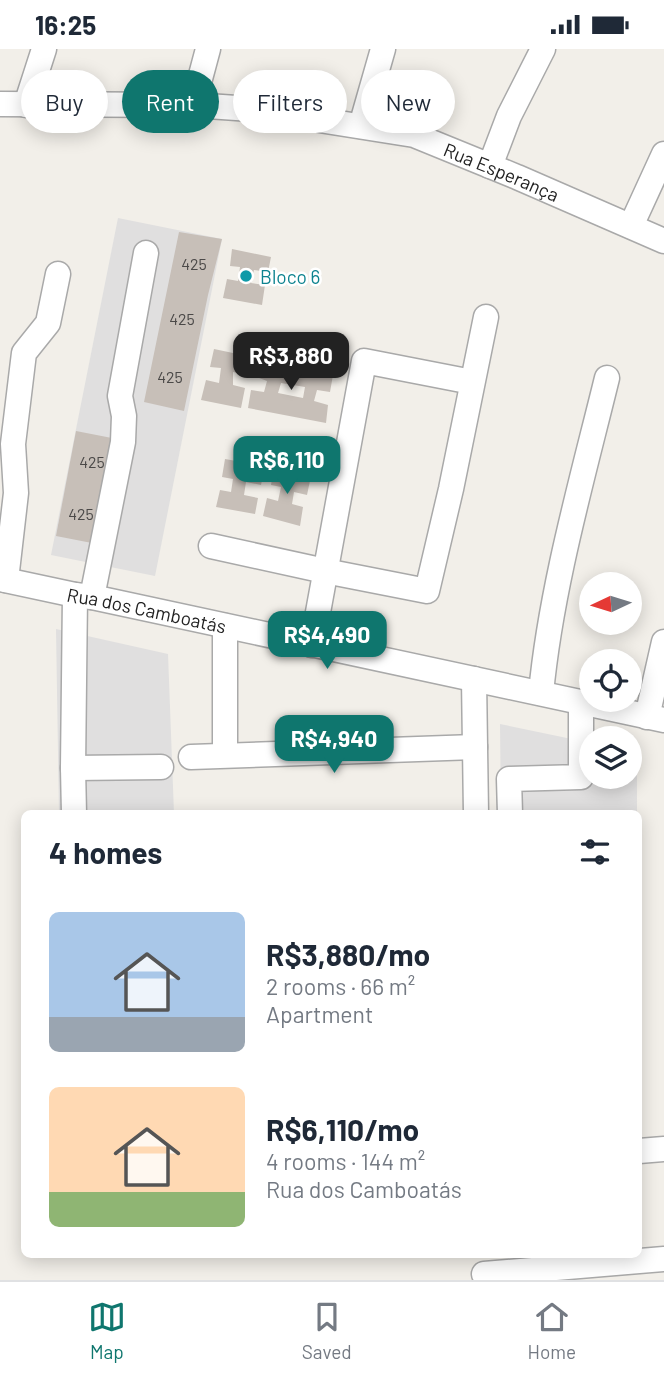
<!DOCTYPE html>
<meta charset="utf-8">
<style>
:root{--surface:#fff;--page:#f2f2f3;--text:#1f2937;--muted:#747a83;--line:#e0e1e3;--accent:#0f766e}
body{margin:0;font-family:Barlow,sans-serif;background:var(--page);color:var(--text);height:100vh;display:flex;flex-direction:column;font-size:26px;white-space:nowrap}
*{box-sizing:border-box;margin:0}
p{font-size:23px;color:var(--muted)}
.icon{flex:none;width:38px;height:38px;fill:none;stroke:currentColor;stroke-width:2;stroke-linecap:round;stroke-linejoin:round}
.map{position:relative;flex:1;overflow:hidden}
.sheet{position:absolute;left:21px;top:761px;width:621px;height:448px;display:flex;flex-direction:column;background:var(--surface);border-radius:10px;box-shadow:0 4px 18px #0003}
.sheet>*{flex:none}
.hud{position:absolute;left:21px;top:21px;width:623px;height:63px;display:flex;gap:14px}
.needle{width:46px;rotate:266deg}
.fabs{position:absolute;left:579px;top:523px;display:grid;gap:14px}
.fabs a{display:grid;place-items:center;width:63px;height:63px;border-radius:50%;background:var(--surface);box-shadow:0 4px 18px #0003;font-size:35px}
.price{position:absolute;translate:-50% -60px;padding:0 16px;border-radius:14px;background:var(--accent);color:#fff;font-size:23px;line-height:46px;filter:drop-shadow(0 2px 4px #0008)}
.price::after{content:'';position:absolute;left:50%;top:42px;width:21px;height:16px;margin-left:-10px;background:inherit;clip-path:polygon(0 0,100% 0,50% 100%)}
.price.current{background:#222;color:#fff}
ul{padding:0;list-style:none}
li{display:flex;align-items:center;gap:21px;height:175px;padding:0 28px}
li span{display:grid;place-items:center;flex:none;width:196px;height:140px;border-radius:10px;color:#555}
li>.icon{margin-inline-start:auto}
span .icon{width:84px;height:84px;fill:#fffc;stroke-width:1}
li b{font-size:30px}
h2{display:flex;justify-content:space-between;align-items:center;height:84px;padding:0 28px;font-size:30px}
.chip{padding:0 24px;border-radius:32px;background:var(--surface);box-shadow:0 4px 18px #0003;font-size:24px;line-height:63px}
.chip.current{background:var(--accent);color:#fff}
.status{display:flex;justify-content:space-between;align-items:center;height:49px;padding:0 35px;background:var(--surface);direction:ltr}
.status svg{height:19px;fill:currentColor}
.dock{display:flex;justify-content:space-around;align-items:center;height:98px;border-top:2px solid var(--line);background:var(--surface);font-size:19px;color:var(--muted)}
.dock a{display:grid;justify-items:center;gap:4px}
.dock .current{color:var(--accent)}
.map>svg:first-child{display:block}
</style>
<div class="status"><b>16:25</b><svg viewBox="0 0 49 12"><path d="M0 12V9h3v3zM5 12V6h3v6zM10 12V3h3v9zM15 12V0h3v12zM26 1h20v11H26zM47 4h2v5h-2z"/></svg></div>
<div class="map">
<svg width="664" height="1231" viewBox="0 0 664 1231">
<rect width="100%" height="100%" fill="#f2efe9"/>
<g fill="#e0dfdf">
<polygon points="118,169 222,190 155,527 51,506"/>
<polygon points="56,580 168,605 174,765 59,765"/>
<polygon points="500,675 591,694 592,728 630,728 630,702 637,704 637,765 501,765"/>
</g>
<g fill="#c7bfb8" fill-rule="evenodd">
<polygon points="179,183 222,190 208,246 184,362 144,353"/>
<polygon points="232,200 271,208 268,223 254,221 251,234 265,236 262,256 223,249 227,230 238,232 240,218 230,217"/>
<polygon points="214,300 252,308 248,326 233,323 233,336 245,339 241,359 201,351 206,331 219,334 221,319 210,318"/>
<path d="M259 311 333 326 330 343 317 341 314 352 328 356 326 374 248 359 251 341 264 343 267 332 254 327ZM281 334 305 338 303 349 278 344Z"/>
<polygon points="76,382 117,390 97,495 56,487"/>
<polygon points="225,410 265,417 261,436 246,433 244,446 258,449 255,465 216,458 220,441 231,443 233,430 222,428"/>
<polygon points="274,418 311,427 307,446 294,443 292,455 303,458 300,477 263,467 267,449 278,452 281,438 271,436"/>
</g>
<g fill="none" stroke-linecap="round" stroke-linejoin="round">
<defs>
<g id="minor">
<path id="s1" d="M0 55 193 56 251 60 414 86 517 128 664 192"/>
<polyline points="26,56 44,0"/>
<polyline points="193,56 208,0"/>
<polyline points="361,77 383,0"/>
<polyline points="490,117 509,67 543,0"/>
<polyline points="631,177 664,105"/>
<polyline points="211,497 325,522 427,542 451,440 486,268"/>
<path id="s2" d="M0 530 75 546 92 548 664 671"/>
<polyline points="6,531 16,444 13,395 24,304 48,274 58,225"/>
<polyline points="92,548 123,393 124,367 120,347 146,204"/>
<polyline points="312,596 364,312 472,333"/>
<polyline points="474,630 476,765"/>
<path d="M541 644C551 539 582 431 607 329"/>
<polyline points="647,668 664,593"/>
<polyline points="225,706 225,577"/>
<polyline points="191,708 475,698"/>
<polyline points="73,719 161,718"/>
<polyline points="74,765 73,719 75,546"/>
<polyline points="510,765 509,730 581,728 581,653"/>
<polyline points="639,1102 664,1100"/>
<polyline points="484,1225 664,1210"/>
</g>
</defs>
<use href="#minor" stroke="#a9a9a9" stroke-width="27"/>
<use href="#minor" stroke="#fff" stroke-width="24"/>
</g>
<circle fill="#0f9aa8" stroke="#fff" stroke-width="2.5" cx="246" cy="227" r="7"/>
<g text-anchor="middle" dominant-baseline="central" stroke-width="5" stroke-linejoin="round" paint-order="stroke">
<g font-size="16" fill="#4b4948">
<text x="194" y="214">425</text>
<text x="182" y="269">425</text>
<text x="170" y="327">425</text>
<text x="92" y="412">425</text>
<text x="81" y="464">425</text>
</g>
<g font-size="19" fill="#222" stroke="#fff">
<text stroke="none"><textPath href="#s1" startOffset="511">Rua Esperança</textPath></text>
<text stroke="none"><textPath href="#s2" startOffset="150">Rua dos Camboatás</textPath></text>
</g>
<g font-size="19" fill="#0d838f" stroke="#fff" text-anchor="start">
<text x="260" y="227">Bloco 6</text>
</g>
</g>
</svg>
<div class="fabs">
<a><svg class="needle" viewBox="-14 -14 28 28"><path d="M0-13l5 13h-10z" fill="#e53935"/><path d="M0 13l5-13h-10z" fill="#747a83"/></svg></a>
<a><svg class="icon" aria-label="locate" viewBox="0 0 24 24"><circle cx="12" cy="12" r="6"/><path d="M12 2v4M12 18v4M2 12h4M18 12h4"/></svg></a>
<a><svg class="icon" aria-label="layers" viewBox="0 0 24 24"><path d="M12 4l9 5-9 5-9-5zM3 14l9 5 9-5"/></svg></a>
</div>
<b class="price current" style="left:291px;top:343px">R$3,880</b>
<b class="price" style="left:287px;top:447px">R$6,110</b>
<b class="price" style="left:327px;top:622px">R$4,490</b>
<b class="price" style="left:334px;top:726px">R$4,940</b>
<div class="hud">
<a class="chip">Buy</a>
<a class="chip current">Rent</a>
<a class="chip">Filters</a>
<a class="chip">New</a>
</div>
<section class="sheet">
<h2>4 homes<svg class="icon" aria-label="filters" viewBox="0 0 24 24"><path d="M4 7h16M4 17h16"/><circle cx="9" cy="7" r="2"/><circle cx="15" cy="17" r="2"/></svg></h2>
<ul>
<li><span style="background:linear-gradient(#a9c7e8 75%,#9aa5b1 0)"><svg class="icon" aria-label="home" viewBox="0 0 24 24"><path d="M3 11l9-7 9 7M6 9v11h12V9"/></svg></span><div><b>R$3,880/mo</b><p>2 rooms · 66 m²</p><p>Apartment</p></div></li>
<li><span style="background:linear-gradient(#ffd9b3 75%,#8fb573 0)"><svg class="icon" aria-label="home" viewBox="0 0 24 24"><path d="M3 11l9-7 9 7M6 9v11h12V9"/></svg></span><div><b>R$6,110/mo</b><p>4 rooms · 144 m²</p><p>Rua dos Camboatás</p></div></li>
</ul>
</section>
</div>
<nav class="dock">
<a class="current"><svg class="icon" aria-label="map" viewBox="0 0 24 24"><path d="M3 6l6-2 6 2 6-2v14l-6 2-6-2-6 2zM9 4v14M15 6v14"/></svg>Map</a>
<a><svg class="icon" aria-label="saved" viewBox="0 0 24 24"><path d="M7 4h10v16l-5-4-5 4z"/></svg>Saved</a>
<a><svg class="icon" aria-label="home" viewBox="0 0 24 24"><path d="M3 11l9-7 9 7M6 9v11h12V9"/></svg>Home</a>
</nav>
